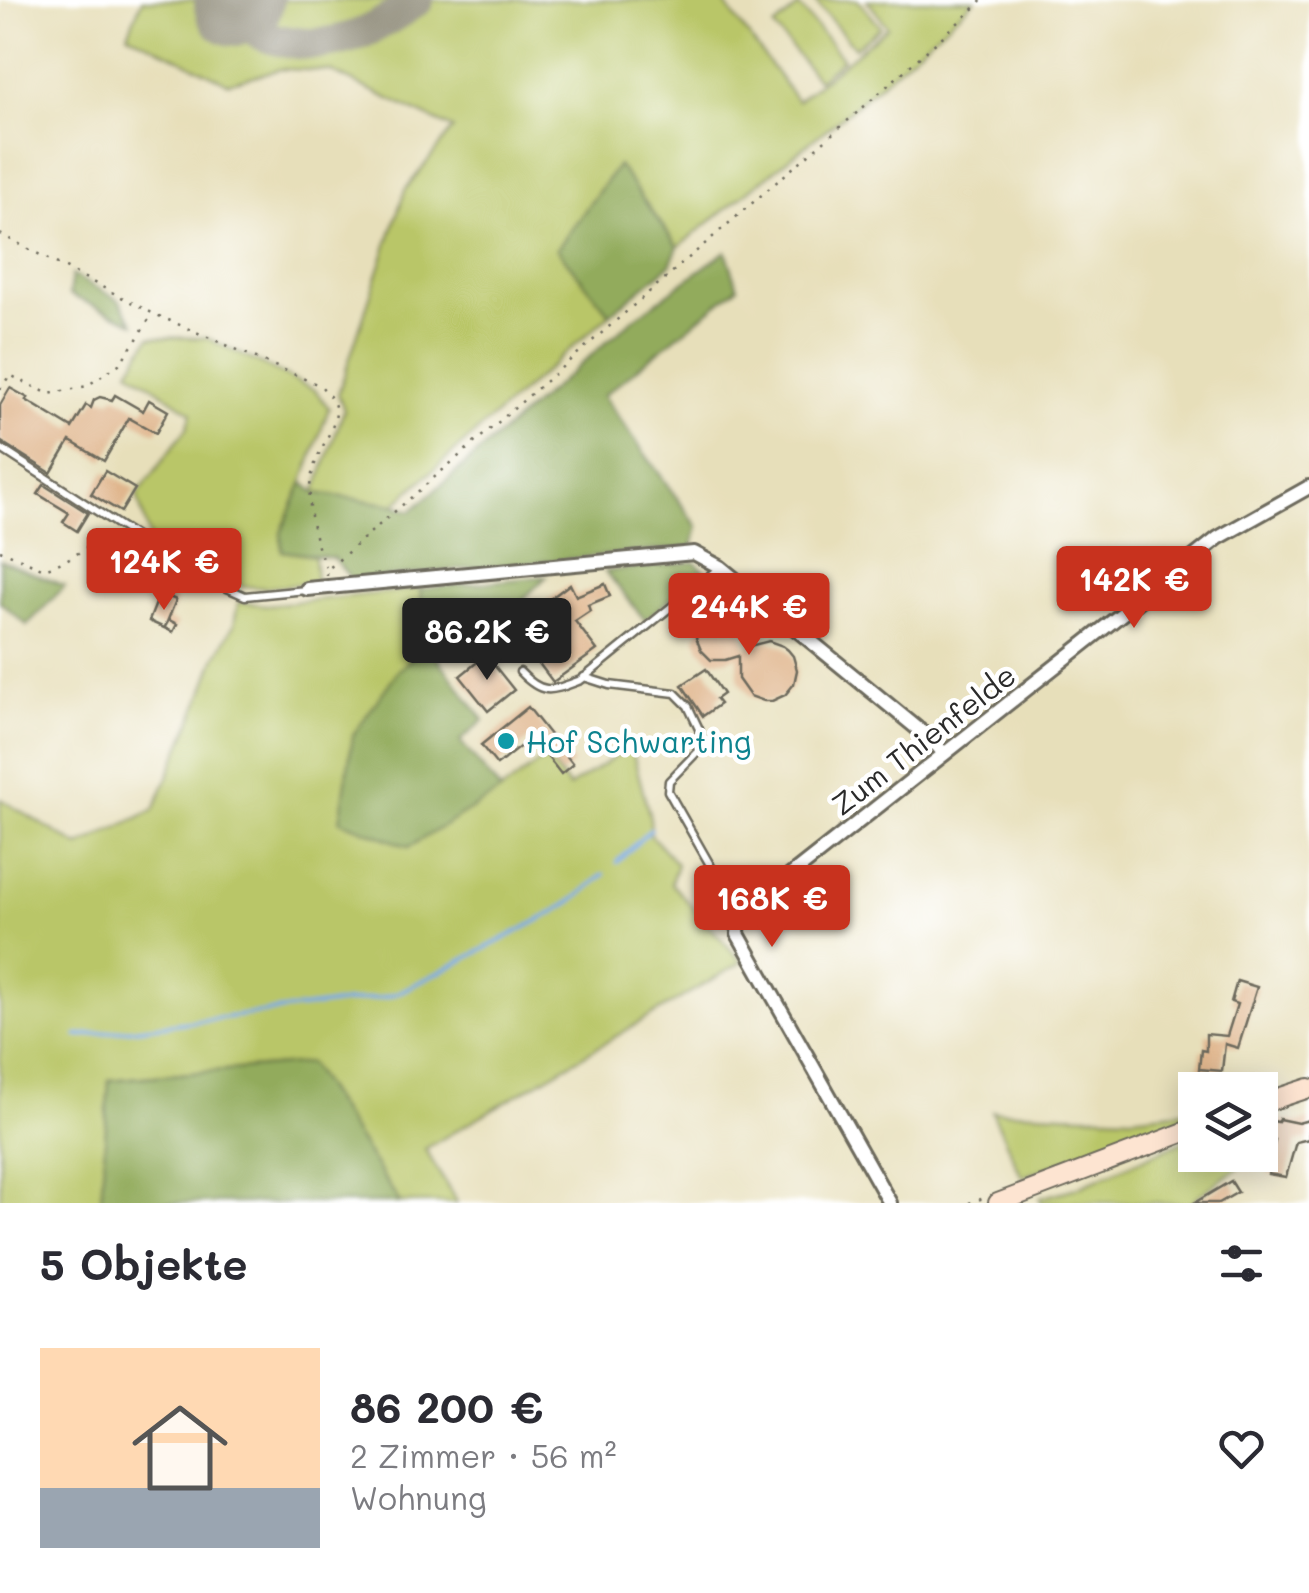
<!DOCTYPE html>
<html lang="de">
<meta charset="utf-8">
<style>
:root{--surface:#fff;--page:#f2f2f3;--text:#2b2b33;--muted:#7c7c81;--line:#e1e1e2;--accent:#c8321e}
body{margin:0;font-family:Mali,sans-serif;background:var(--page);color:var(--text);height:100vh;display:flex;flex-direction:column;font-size:38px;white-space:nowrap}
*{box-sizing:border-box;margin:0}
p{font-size:32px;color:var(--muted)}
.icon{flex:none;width:55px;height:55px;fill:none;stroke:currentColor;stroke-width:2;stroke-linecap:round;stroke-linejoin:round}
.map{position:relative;height:1203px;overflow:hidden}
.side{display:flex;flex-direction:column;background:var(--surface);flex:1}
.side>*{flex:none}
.controls{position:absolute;left:1178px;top:1072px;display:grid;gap:20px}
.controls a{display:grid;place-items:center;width:100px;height:100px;border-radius:0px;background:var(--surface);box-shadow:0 5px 25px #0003;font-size:50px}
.price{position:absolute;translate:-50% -85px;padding:0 22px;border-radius:10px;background:var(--accent);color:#fff;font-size:32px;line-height:65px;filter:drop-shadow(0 2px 5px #0008)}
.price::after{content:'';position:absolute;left:50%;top:60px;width:30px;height:22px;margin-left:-15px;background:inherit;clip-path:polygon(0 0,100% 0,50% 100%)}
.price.on{background:#222;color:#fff}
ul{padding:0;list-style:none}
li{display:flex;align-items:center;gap:30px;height:250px;padding:0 40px}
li+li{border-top:2px solid var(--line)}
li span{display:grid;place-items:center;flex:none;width:280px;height:200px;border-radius:0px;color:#555}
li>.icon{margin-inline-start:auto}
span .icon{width:120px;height:120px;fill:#fffc;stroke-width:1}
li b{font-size:42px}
h2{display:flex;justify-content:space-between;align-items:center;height:120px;padding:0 40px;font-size:42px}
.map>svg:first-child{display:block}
</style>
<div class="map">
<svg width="1309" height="1203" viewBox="0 0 1309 1203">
<rect width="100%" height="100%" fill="#fff"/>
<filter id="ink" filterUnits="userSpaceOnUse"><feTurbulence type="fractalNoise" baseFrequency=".01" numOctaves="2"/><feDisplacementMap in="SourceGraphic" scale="20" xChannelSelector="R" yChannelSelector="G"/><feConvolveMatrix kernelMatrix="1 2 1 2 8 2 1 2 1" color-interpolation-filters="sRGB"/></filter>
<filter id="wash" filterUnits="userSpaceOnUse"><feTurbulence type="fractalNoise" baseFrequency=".0048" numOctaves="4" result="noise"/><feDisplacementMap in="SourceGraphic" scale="40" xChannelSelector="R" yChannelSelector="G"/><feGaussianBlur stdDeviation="2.25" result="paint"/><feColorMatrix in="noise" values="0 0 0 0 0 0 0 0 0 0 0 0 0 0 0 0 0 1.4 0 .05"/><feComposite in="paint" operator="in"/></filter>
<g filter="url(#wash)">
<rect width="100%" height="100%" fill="#e7dfba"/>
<g fill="#b9c668" stroke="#72784a" stroke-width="2.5">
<polygon points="142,0 209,0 202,5 223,38 300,51 341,48 379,35 429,0 722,0 797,101 888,27 867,0 975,0 848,112 678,247 617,166 557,249 610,314 394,505 315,493 344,410 338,394 405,190 453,129 330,71 281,69 228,83 128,34"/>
<path d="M278 0H403C354 34 329 42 270 33 255 17 262 11 278 0Z"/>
<polygon points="814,0 858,0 881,27 855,48"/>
<polygon points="799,6 843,59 818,80 774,27"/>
<path d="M150 337 207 338 315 390 329 408 303 482 281 533 282 551 314 556 316 579 308 583C290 585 270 589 252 587 215 584 180 559 150 540L137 495 187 428 192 413 129 370Z"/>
<polygon points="420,589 427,644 397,672 501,791 546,757 569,787 631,746 650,818 651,835 677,864 671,883 742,962 425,1149 457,1203 400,1203 309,1063 109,1080 101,1203 0,1203 0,799 79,846 154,810 201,698 215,659 234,624 238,602 266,605"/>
<polygon points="992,1111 1131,1117 1185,1111 1191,1116 1022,1177"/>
<polygon points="1195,1136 1195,1155 1239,1155 1239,1167 1195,1198 1196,1203 1041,1203 1040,1198 1076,1188"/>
</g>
<g fill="#92ab5c" stroke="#5e6b44" stroke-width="2.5">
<polygon points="618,165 678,247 670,265 610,314 557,249"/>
<polygon points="726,251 738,287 603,396 698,527 692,547 352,580 333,558 282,551 281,533 303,482 316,493 394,505 411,511 632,320"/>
<polygon points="72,275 119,300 134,323 69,295"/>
<polygon points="0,560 65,586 27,625 0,602"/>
<polygon points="695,562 705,571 645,620 605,571"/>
<polygon points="547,576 508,614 425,630 420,589"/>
<polygon points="427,644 484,720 460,741 501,791 409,847 340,821 353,735 397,672"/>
<polygon points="309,1063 400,1203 101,1203 109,1080"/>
</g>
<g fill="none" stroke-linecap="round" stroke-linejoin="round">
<g stroke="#7aabe5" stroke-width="4">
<polyline points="617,862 651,829"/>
<polyline points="77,1036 380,998 395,994 440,972 551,914 575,899 604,874"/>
</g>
<path stroke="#898572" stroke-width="32" d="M235 5C249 31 261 38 290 42 340 51 378 28 418 0"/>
<polyline stroke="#898572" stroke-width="82" points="235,5 243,0"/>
</g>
<g id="blocks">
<g fill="#e0b68d">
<polygon points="10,388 28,398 26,400 72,428 86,405 91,408 94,400 100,397 112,400 115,395 143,411 149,400 168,411 156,433 129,418 104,461 70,441 51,473 0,441 0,405"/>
<polygon points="105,471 135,489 121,512 91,494"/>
<polygon points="44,485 88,513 77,531 63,522 69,513 38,494"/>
<polygon points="156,558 166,564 153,590 143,585"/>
<polygon points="570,584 576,596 605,584 610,596 588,605 590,611 575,621 597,650 553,682 516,633 538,616 534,611"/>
<polygon points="160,593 176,600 165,627 169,620 177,624 173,632 149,621"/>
<polygon points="716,613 730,614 740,623 746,647 769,641 783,646 788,650 793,656 797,670 794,684 785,695 772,701 764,701 750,696 738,679 738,656 725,660 711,660 701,650 696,638 700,625 704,619"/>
<polygon points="486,655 514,690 488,711 460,676"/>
<polygon points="706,669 723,694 716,699 720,704 703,716 682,685"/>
<polygon points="528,707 573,764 561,774 532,737 497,765 481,745"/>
<polygon points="1237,981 1257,987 1238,1048 1225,1044 1222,1071 1199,1069 1201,1050 1206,1051 1206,1034 1227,1036 1237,1004 1231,1002"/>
<polygon points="1279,1119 1298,1123 1309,1120 1309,1139 1296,1142 1286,1177 1268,1174 1275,1140 1263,1138 1267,1120 1278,1122"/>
<polygon points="1231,1181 1238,1192 1219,1203 1194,1203"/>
</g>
</g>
</g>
<g filter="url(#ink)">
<use href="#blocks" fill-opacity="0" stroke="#6d6a5d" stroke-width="2.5"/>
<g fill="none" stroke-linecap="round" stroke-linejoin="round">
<defs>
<g id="lane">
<polyline points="0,448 189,571 245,596 306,590"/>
<path d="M520 672C543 696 551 691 581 680L719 568"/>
<polyline points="584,677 609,685 675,693 688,706 699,729 702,741 698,751 669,781 668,791 738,914"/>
</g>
<g id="street">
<polyline points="307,589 694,553 720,567 934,742 944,754"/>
<polyline points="890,1203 738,934 739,916 1218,538 1309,487"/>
</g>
<g id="secondary">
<polyline points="1260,1104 1309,1088"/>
<polyline points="998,1203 1195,1128"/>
</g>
</defs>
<use href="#lane" stroke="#6d6a5d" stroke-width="11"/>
<use href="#street" stroke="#6d6a5d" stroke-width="18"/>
<use href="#secondary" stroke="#6d6a5d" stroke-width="22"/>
<g stroke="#6d6a5d" stroke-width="2.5" stroke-dasharray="2.5 8" stroke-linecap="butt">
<path d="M0 234 152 313 321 386C328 394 336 402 336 413 334 430 320 448 315 464 303 497 313 539 327 570"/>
<polyline points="0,389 10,375 49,394 87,386 119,364 137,339 152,314"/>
<path d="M0 550 44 569C69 561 88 548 106 530"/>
<polyline points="327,576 327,570 867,104 978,5 981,0"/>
<polyline points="969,1203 984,1198"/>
</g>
<use href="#lane" stroke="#fff" stroke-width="6"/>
<use href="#street" stroke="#fff" stroke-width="12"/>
<use href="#secondary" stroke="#fde4d1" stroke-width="18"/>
</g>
</g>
<circle fill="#0f9aa8" stroke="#fff" stroke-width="4" cx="506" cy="741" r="10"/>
<g text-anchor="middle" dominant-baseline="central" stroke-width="9" stroke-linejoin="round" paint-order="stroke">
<g font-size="30" fill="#2b2b2b" stroke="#fff">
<text transform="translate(923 739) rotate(-38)">Zum Thienfelde</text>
</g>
<g font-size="30" fill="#0d838f" stroke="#fff" text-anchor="start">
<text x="526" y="741">Hof Schwarting</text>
</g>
</g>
</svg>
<div class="controls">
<a><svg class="icon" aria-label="layers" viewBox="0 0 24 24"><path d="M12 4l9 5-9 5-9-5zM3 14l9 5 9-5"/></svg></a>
</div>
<b class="price" style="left:164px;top:613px">124K €</b>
<b class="price" style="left:1134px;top:631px">142K €</b>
<b class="price" style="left:749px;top:658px">244K €</b>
<b class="price on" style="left:487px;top:683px">86.2K €</b>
<b class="price" style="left:772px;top:950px">168K €</b>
</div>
<section class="side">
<h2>5 Objekte<svg class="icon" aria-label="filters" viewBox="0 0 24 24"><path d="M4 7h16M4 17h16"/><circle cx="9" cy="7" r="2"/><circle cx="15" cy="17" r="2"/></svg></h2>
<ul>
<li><span style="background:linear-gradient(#ffd9b3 70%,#9aa5b1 0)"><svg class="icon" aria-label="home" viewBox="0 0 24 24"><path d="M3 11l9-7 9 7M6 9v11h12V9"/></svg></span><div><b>86 200 €</b><p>2 Zimmer · 56 m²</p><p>Wohnung</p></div><svg class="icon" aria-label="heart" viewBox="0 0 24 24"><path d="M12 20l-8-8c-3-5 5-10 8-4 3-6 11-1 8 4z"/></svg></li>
</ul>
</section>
